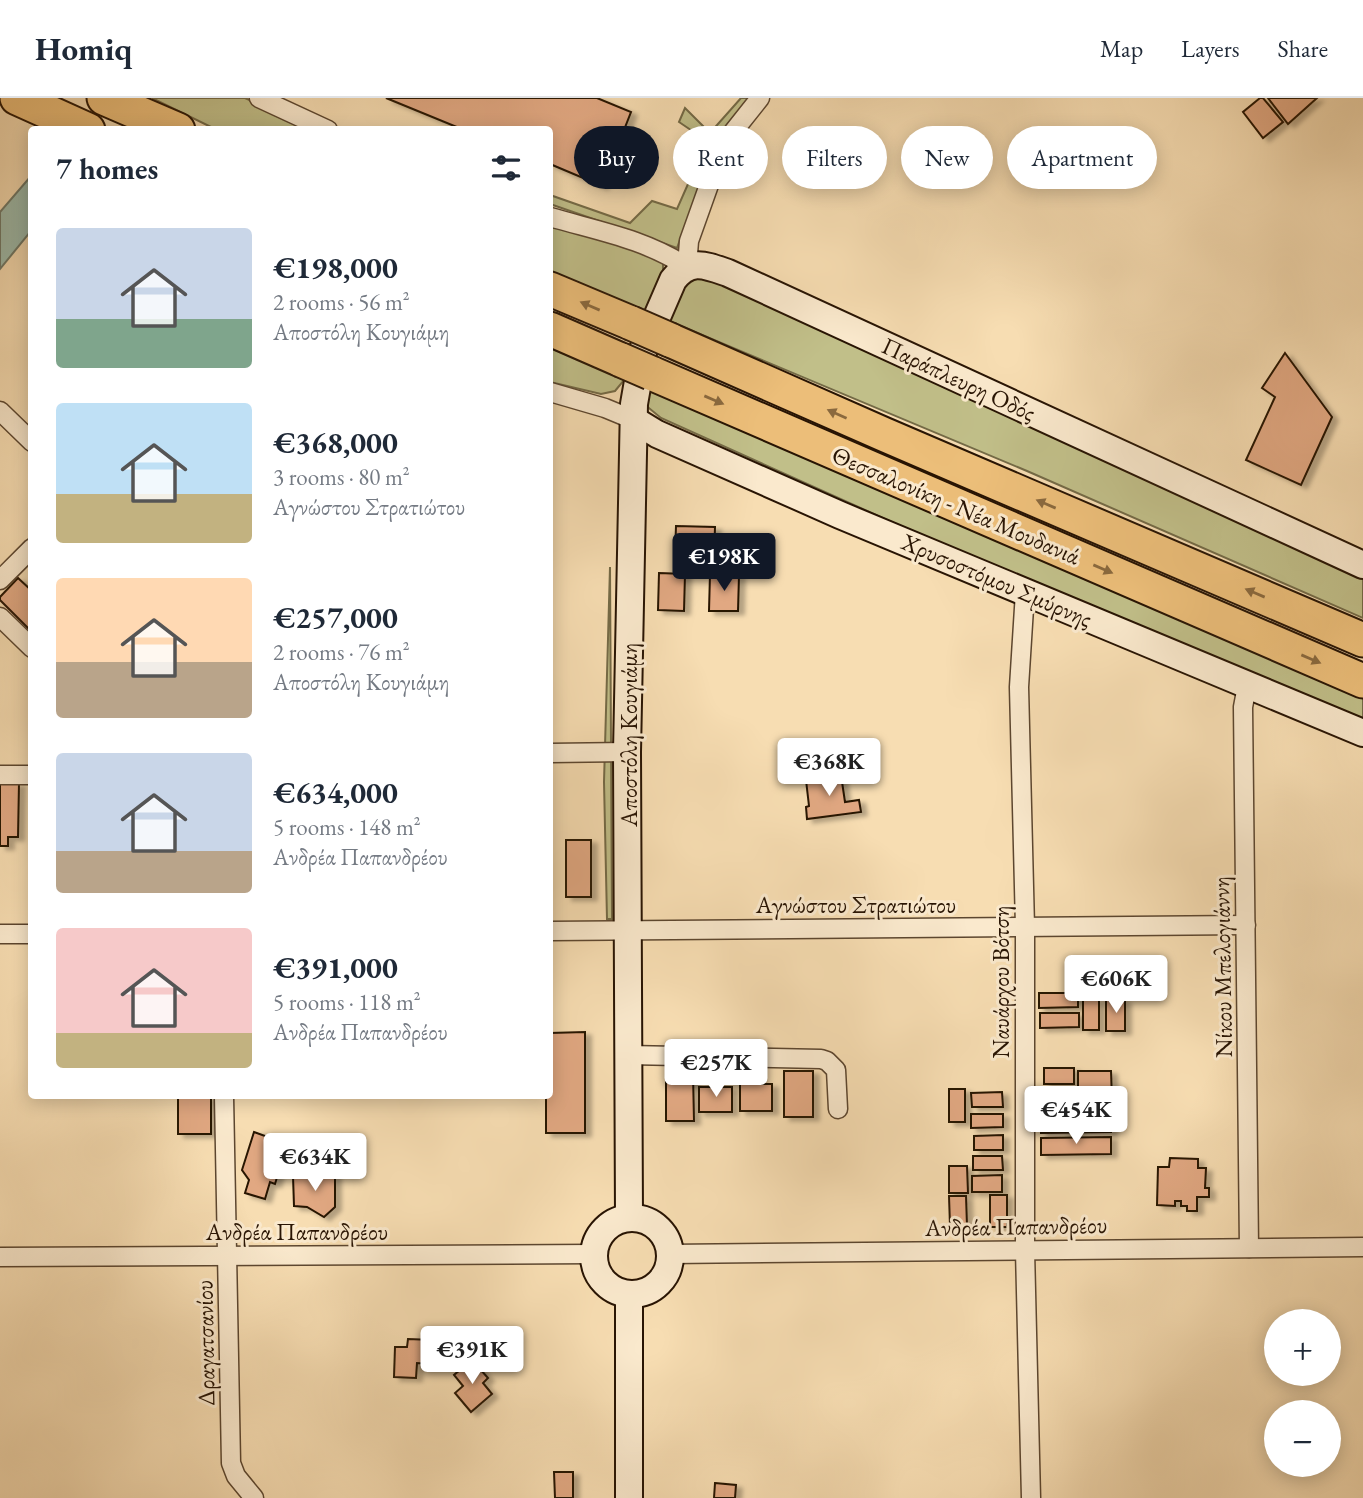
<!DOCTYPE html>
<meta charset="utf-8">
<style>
:root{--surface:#fff;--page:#f2f2f3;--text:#1f2937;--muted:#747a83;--line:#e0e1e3;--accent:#111827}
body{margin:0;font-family:"EB Garamond",serif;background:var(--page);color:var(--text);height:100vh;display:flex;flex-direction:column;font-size:26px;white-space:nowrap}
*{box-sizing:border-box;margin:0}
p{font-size:23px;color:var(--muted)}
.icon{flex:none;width:38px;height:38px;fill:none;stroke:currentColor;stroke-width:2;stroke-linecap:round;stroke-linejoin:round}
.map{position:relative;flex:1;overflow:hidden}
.panel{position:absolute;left:28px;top:28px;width:525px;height:973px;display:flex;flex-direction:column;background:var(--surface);border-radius:7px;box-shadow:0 4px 18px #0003}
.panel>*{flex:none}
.hud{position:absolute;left:574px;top:28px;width:665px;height:63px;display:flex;gap:14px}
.tools{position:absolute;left:1264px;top:1211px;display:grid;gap:14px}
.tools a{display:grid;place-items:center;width:77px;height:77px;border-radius:50%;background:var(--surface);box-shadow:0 4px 18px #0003;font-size:35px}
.price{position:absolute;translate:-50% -60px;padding:0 16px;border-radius:7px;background:#fff;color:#222;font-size:23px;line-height:46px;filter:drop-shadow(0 2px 4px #0008)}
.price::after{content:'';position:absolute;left:50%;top:42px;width:21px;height:16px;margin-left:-10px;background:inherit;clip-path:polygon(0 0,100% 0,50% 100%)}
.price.active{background:var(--accent);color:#fff}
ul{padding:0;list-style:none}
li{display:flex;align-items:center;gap:21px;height:175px;padding:0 28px}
li span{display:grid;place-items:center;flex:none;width:196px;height:140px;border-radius:7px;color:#555}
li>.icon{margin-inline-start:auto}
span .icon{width:84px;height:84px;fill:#fffc;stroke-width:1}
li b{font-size:30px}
h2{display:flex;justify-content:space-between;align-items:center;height:84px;padding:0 28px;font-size:30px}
.tag{padding:0 24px;border-radius:32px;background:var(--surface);box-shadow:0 4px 18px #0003;font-size:24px;line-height:63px}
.tag.active{background:var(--accent);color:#fff}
header{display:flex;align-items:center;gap:42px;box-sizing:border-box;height:98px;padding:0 35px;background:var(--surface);border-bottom:2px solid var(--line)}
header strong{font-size:33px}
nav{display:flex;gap:38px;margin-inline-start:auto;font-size:24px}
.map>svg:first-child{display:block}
</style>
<header>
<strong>Homiq</strong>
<nav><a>Map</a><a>Layers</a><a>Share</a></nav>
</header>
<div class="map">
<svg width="1363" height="1400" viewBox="0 0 1363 1400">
<defs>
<filter id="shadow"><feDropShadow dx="6" dy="3.5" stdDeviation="2" flood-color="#0004"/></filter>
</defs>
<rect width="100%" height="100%" fill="#f7ddb2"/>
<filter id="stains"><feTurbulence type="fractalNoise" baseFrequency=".00286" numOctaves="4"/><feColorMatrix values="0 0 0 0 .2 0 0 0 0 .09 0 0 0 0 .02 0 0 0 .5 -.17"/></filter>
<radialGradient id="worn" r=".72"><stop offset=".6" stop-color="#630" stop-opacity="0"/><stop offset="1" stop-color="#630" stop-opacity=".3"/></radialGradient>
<g fill="#c1bf89" stroke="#746a46" stroke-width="2">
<polygon points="152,0 245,0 315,31 215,31"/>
<polygon points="741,0 750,0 705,73 677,150 550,106 550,97 630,125 652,103 677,111 707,43 679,24 685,10 710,35"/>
<polygon points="550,124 654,158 663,165 663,175 647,217 550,175"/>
<polygon points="705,178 1363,472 1363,520 1027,373 664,221 675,197 692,179"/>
<polygon points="550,249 625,281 615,293 601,296 550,284"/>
<polygon points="641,286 1363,597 1363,621 945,448 661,320 644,306"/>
<polygon points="610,469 612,821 607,821 604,684"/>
</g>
<polygon fill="#9dbcad" stroke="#6e7969" stroke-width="2" points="31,78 31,133 0,171 0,114"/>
<g fill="#e1a882" stroke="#281403" stroke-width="2" filter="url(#shadow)">
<polygon points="386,0 597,0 631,14 602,88 550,66 550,32 464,32"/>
<polygon points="1260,0 1263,0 1283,24 1263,40 1243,14"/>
<polygon points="1268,0 1317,0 1288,26"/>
<polygon points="1285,255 1332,319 1301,387 1246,362 1275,299 1262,290"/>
<polygon points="676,428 715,429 714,459 675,458"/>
<polygon points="659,475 685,476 684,513 658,512"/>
<polygon points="710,476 739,477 738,513 709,513"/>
<polygon points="18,480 32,493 32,528 29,531 0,502 0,499"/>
<polygon points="841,677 845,704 859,702 861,714 807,721 806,709 809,708 806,682"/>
<polygon points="0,685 19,685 18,739 8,739 8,748 0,748"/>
<rect x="566" y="742" width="25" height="57"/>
<polygon points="1039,895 1078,895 1078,909 1039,910"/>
<rect x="1083" y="902" width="16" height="30"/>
<rect x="1106" y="902" width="19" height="31"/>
<polygon points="1040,915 1079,915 1079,929 1040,930"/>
<polygon points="585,934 585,1035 546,1035 546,998 550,998 550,935"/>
<rect x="1044" y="970" width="30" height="16"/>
<rect x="784" y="973" width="29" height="46"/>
<polygon points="1078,973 1111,973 1112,1002 1078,1003"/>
<polygon points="666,976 693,976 694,1023 666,1023"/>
<rect x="740" y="986" width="32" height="27"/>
<rect x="699" y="989" width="33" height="25"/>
<rect x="949" y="991" width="16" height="33"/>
<polygon points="1074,992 1074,1009 1042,1009 1041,993"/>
<polygon points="1002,994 1003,1009 972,1009 971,995"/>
<rect x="178" y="998" width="33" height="38"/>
<polygon points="971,1016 1003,1016 1003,1029 971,1030"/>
<polygon points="1111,1019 1111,1034 1041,1035 1041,1020"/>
<polygon points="254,1034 279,1043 269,1073 278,1076 275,1086 270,1084 265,1101 245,1095 249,1082 242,1072"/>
<polygon points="1003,1037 1003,1052 974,1052 974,1038"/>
<polygon points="1111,1039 1111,1056 1041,1057 1041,1040"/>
<polygon points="973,1058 1002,1058 1003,1072 973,1072"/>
<polygon points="1170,1060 1198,1061 1198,1070 1206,1070 1205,1090 1209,1090 1209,1099 1197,1099 1197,1113 1187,1113 1187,1108 1181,1108 1181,1103 1175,1103 1175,1108 1157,1107 1158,1069 1169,1069"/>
<polygon points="949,1068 967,1068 968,1095 949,1095"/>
<polygon points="335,1076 335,1109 324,1119 307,1109 294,1108 293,1078"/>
<polygon points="1002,1077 1002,1094 972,1094 972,1078"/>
<rect x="990" y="1097" width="17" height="32"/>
<polygon points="949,1098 966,1098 967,1128 950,1128"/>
<polygon points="408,1241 432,1242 431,1266 417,1265 416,1280 394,1279 395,1249 407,1249"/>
<polygon points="472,1262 488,1280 483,1285 492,1296 471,1314 455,1295 463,1288 454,1277"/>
<polygon points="554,1374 573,1374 573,1400 555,1400"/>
<polygon points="715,1385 736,1387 735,1400 714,1400"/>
</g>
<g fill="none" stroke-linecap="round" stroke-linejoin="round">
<defs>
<g id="street">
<polyline points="259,0 328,32"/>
<path d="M550 119C598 133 645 141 687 169L689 143 720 56 729 39 760 0"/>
<polyline points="550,294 605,310 634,322"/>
<polyline points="0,313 32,344"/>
<polyline points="0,482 32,450"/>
<polyline points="1025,494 1019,589 1025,829 1025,1152 1031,1400"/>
<polyline points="0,519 32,550"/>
<polyline points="1247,588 1243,609 1249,1150"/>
<polyline points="550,655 627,654"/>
<polyline points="0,677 32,677"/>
<polyline points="550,833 1246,827"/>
<polyline points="0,836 32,836"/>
<polyline points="628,957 821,961 827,963 836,972 838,1011"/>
<polyline points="224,998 231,1365 236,1378 254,1400"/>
<polyline points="670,1156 1363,1149"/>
<polyline points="0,1159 594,1156"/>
</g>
<g id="secondary">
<polyline points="634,322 657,336 840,417 1363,635"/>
<path d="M629 1119 627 654 634 306 644 249 673 182C690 160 705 167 728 175L1363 467"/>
<circle cx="632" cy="1158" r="38"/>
<polyline points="629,1198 629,1400"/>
</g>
<g id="highway">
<polyline points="17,0 88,32"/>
<polyline points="104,0 178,32"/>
<polyline points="550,191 631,225"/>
<polyline points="550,231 621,262"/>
<polyline points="670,242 883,336 1363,542"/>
<polyline points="651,275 1363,583"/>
</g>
</defs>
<use href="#street" stroke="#5c462f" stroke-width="21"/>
<use href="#secondary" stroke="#281403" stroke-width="30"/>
<use href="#highway" stroke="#281403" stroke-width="37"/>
<use href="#street" stroke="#fae9cd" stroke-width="18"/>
<use href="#secondary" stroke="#fae9cd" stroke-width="26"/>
<use href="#highway" stroke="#ecbe79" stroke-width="33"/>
<defs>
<g id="highway-bridge">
<polyline points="631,225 670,242"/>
<polyline points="621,262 651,275"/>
</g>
</defs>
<use href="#highway-bridge" stroke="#281403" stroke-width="37" stroke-linecap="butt"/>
<use href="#highway-bridge" stroke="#ecbe79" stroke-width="33"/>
</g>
<defs><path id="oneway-solid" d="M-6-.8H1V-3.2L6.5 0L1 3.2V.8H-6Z" transform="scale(1.75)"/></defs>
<g fill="#8a693e">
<use href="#oneway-solid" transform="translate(590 208) rotate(-157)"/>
<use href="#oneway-solid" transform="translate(714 302) rotate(23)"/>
<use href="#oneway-solid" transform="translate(837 316) rotate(-156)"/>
<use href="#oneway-solid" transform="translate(1046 406) rotate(-157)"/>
<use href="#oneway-solid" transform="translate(1103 471) rotate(23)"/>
<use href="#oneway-solid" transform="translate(1255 495) rotate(-157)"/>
<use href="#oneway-solid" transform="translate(1311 561) rotate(23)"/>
</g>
<g text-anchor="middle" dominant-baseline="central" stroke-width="6" stroke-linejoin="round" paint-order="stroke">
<g font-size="24" fill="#281403" stroke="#fae9cd">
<text transform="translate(959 281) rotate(25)">Παράπλευρη Οδός</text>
<text transform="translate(956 407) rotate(23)">Θεσσαλονίκη - Νέα Μουδανιά</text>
<text transform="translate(997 482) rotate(23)">Χρυσοστόμου Σμύρνης</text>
<text transform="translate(628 637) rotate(-90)">Αποστόλη Κουγιάμη</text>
<text x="856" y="806">Αγνώστου Στρατιώτου</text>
<text transform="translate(1222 869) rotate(-91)">Νίκου Μπελογιάννη</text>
<text transform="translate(1000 884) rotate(-90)">Ναυάρχου Βότση</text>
<text transform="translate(1016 1128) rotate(-1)">Ανδρέα Παπανδρέου</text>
<text x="297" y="1133">Ανδρέα Παπανδρέου</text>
<text transform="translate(205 1245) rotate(-91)">Δραγατσανίου</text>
</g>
</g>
<rect width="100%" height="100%" filter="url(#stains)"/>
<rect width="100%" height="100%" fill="url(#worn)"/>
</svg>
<div class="tools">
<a>+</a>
<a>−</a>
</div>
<b class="price active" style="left:724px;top:495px">€198K</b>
<b class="price" style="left:829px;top:700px">€368K</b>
<b class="price" style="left:1116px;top:917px">€606K</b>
<b class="price" style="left:716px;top:1001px">€257K</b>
<b class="price" style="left:1076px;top:1048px">€454K</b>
<b class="price" style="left:315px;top:1095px">€634K</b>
<b class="price" style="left:472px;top:1288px">€391K</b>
<div class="hud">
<a class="tag active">Buy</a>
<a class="tag">Rent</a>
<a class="tag">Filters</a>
<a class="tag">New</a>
<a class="tag">Apartment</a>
</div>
<section class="panel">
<h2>7 homes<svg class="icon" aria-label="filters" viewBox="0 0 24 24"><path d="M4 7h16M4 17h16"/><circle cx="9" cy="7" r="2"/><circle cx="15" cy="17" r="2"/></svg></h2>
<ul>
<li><span style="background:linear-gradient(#c9d6e8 65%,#7fa58c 0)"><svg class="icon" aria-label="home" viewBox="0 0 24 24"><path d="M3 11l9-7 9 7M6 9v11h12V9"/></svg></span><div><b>€198,000</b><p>2 rooms · 56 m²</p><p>Αποστόλη Κουγιάμη</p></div></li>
<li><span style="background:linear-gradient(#bfe0f5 65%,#c2b280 0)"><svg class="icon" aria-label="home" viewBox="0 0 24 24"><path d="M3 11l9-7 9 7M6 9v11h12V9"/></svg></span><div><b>€368,000</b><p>3 rooms · 80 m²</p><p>Αγνώστου Στρατιώτου</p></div></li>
<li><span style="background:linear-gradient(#ffd9b3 60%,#b9a48a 0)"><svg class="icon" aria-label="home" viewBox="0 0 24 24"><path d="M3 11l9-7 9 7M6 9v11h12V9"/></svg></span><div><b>€257,000</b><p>2 rooms · 76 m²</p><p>Αποστόλη Κουγιάμη</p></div></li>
<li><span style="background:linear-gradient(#c9d6e8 70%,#b9a48a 0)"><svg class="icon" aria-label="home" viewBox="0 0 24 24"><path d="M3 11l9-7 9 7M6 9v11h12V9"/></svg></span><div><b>€634,000</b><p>5 rooms · 148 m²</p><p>Ανδρέα Παπανδρέου</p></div></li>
<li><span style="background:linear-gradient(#f6c9c9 75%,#c2b280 0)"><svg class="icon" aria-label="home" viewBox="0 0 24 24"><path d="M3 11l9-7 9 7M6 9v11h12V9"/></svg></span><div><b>€391,000</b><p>5 rooms · 118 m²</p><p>Ανδρέα Παπανδρέου</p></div></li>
</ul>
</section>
</div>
